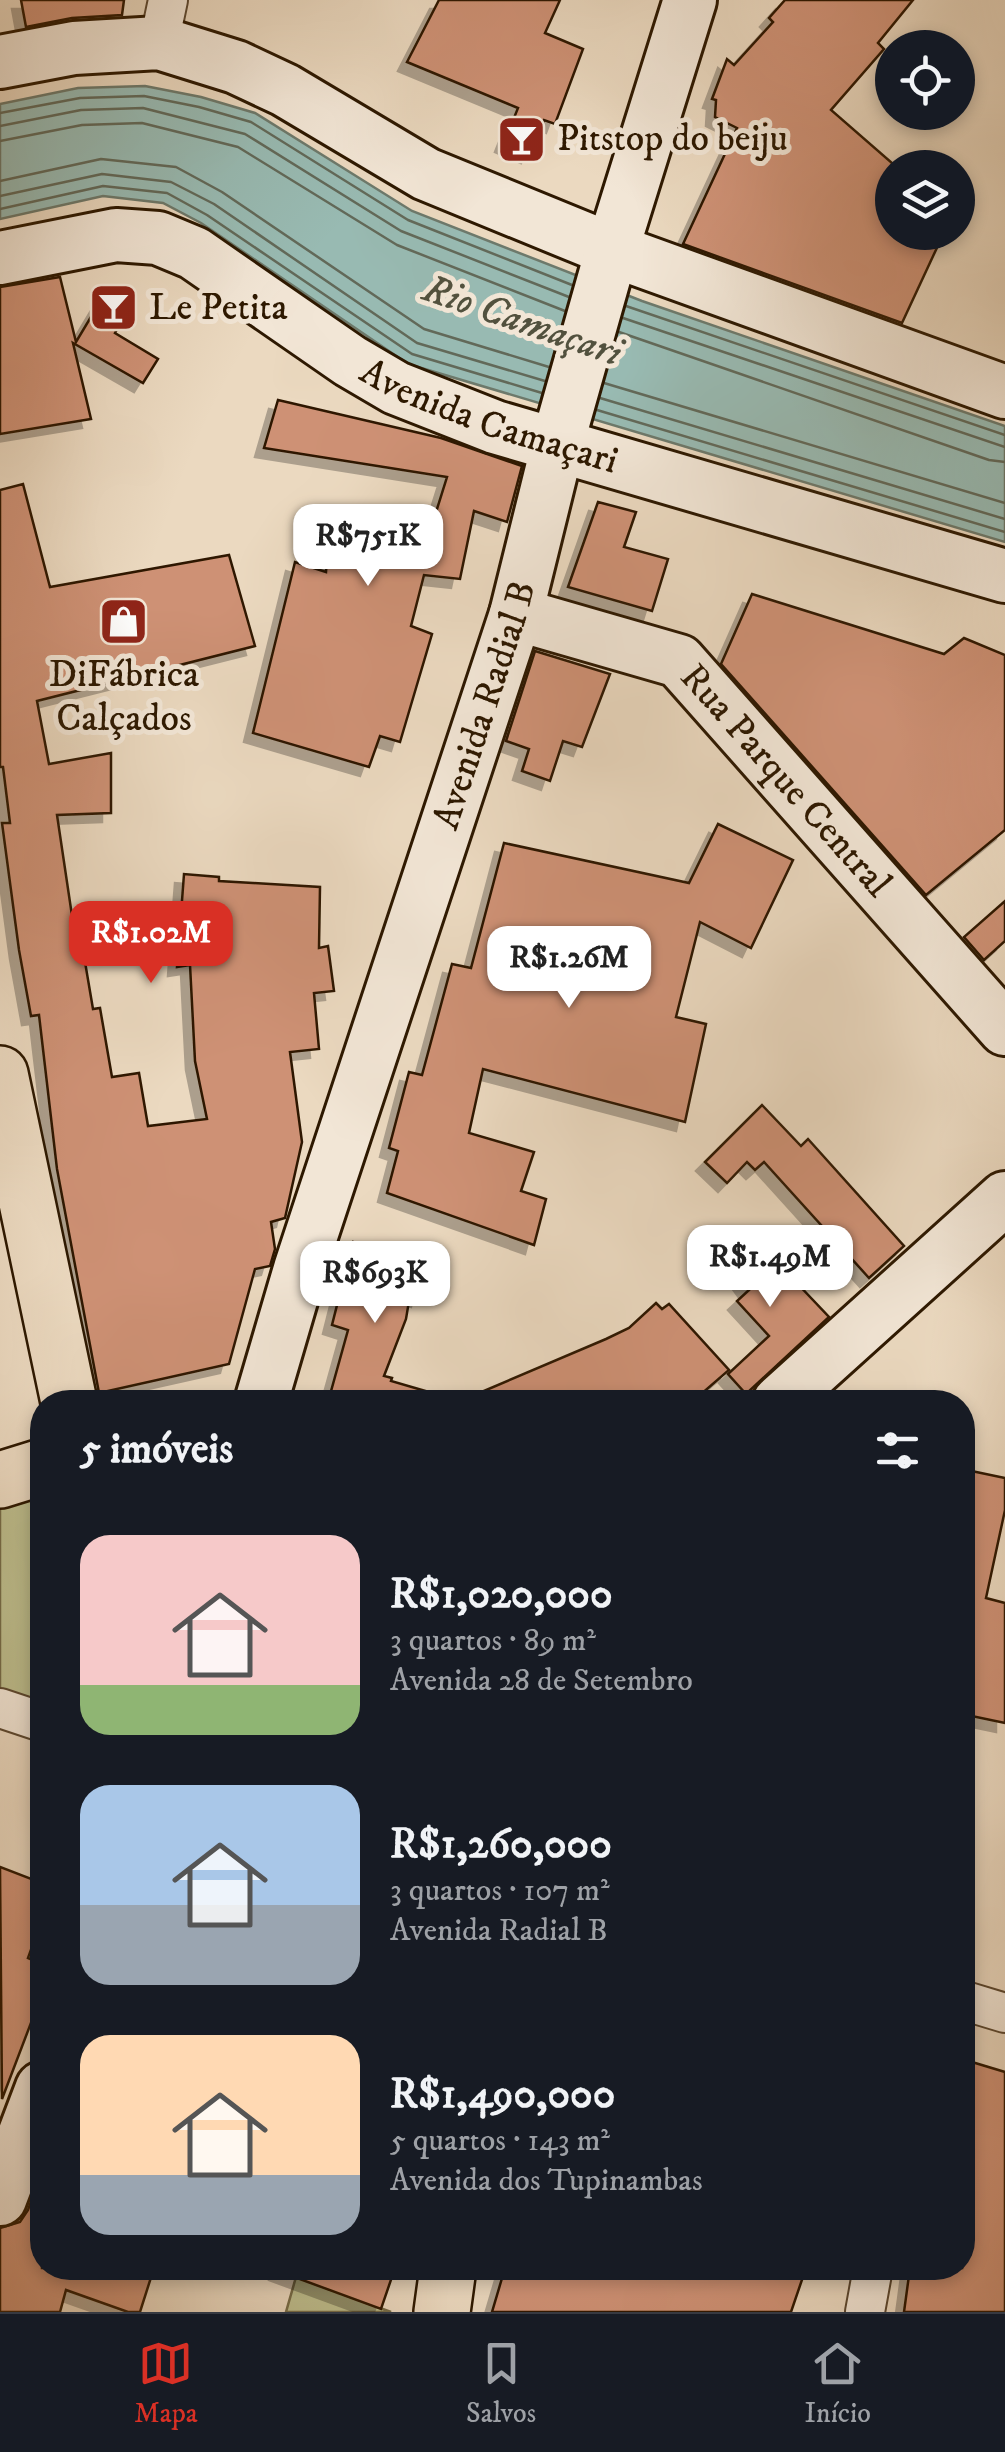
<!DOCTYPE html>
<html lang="pt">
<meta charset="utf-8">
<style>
:root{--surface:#171b24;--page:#242831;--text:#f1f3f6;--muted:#9ea1a6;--line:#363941;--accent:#d93025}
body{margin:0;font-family:"IM FELL DW Pica",serif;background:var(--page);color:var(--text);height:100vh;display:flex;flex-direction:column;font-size:38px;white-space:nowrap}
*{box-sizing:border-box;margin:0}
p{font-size:32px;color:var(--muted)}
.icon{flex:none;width:55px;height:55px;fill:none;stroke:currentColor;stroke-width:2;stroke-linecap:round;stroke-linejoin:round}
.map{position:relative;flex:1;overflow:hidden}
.panel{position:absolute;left:30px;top:1390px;width:945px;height:890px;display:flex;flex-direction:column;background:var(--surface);border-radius:40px;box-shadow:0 5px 15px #0003}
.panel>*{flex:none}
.controls{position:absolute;left:875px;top:30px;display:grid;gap:20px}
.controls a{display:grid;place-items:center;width:100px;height:100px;border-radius:50%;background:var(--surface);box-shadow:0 5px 15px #0003;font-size:50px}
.price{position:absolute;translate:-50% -85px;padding:0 22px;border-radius:20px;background:#fff;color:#222;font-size:32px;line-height:65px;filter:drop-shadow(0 2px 5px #0008)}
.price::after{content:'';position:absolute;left:50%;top:60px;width:30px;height:22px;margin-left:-15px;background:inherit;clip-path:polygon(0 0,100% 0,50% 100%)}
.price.active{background:var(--accent);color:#fff}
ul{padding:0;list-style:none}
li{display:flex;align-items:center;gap:30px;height:250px;padding:0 50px}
li span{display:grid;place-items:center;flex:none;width:280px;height:200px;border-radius:30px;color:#555}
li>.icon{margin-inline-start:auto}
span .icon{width:120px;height:120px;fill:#fffc;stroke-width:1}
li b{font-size:42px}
h2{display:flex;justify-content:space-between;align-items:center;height:120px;padding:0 50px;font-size:42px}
.dock{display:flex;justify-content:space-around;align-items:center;height:140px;border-top:2px solid var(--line);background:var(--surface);font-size:28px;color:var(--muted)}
.dock a{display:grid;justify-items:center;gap:5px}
.dock .active{color:var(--accent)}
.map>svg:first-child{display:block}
</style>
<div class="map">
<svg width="1005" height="2312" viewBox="0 0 1005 2312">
<defs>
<filter id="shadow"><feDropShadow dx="-9" dy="9" stdDeviation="0" flood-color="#0004"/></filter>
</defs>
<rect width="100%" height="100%" fill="#ebd9c0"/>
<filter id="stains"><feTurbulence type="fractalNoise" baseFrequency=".002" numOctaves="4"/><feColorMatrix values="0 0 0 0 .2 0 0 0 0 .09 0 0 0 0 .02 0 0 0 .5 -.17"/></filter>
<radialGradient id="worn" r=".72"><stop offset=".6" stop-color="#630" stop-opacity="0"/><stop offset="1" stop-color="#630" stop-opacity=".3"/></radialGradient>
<g fill="#bdbe8e" stroke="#756b47" stroke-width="2.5">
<polygon points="42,1495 42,1703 0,1691 0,1507"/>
<polygon points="296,2277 391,2312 286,2312"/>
</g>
<polygon fill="#98bab2" stroke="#6d796b" stroke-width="2.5" points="145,86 201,97 255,113 412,211 642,301 1005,426 1005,542 408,364 201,223 163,203 103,196 0,219 0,104 78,88"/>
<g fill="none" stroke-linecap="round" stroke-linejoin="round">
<g stroke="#626959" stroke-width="2.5">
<polyline points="0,113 80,98 144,96 199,107 251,122 408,220 572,285"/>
<polyline points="0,126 81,110 143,108 245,134 401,231 569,297"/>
<polyline points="0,141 82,125 142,123 238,147 397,245 565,311"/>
<polyline points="0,181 101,159 176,167 222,192 424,329 549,367"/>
<polyline points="0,196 102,174 171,182 214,204 417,343 545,381"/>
<polyline points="0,209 103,186 167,193 207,215 412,354 542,393"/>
<polyline points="626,306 1005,435"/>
<polyline points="623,318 1005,447"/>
<polyline points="619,332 989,460 1005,462"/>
<polyline points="604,383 1005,503"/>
<polyline points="600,398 1005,519"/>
<polyline points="597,410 1005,532"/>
</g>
</g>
<g fill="#ce9174" stroke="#2d1800" stroke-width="2.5" filter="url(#shadow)">
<polygon points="21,0 124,0 122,15 72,18 26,27"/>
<polygon points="439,0 560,0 545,33 583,49 555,124 544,120 530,154 504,143 518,108 407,62"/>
<polygon points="785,0 913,0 878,43 884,49 831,110 892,163 892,232 926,232 941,239 902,323 683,244 737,128 715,117 716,100 712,99 727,59 734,65 773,22 769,18"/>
<polygon points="60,277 76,342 107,290 131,304 115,333 158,359 143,383 73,343 91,419 0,434 0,287"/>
<polygon points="278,400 441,438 522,466 507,522 474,511 460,579 424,575 411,626 432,634 400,742 380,736 369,767 253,733 295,562 326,572 329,529 427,541 447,477 264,448"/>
<polygon points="23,484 50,587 229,555 255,646 37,701 49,764 111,753 111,813 57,815 78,956 84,956 93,1009 100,1008 112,1077 139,1073 148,1126 207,1119 195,1061 190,965 177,967 184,874 219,877 219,881 320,887 319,948 328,946 334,991 314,993 319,1049 290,1052 302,1142 285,1218 271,1222 275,1249 270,1266 255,1269 229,1364 99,1393 57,1169 39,1015 31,1016 19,950 2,823 10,823 3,767 0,767 0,490"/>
<polygon points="598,502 636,512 624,547 668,559 652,611 568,587"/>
<polygon points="752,594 944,654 964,638 1005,655 1005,830 926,895 721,664"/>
<polygon points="535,651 610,674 582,747 563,741 550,781 522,771 529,749 506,741"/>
<polygon points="718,824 793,860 751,948 700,922 676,1017 706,1024 685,1122 483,1069 469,1133 534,1152 521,1191 546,1199 534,1245 387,1193 398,1151 389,1148 409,1072 422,1075 452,964 471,968 504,843 689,883"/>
<polygon points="1005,901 1005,941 984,960 964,937"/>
<polygon points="762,1105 801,1146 808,1139 904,1246 869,1278 764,1162 755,1170 747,1162 727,1183 705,1162"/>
<polygon points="752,1231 790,1282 793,1279 829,1317 746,1394 728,1374 769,1336 737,1301 749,1290 727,1260 727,1250"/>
<polygon points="353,1242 426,1265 420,1298 410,1295 406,1319 384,1376 392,1378 391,1381 439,1395 438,1402 328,1402 348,1330 332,1325"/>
<polygon points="656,1303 662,1309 669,1304 729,1370 692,1402 458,1402 606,1339 629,1328"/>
<polygon points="962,1469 1005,1478 1005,1510 986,1598 1005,1603 1005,1723 962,1714"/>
<polygon points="0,1867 42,1883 42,1919 28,1958 42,1964 42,1994 2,2099"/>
<polygon points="962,2059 1005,2072 1005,2312 904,2312 910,2268 962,2268"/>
<polygon points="42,2171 42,2268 154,2268 140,2312 128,2312 66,2290 60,2312 0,2312 0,2228 20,2222 28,2210"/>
<polygon points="279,2268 395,2268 381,2309 278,2271"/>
<polygon points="505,2268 806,2268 791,2312 492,2312"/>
</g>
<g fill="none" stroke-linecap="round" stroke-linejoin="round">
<defs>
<g id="street">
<polyline points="159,43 168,0"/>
<polyline points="0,1708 42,1722"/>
<polyline points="962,2000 1005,2013"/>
<polyline points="865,2312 873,2268"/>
</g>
<g id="secondary">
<polyline points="0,62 74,48 159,43 236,67 285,90 426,174 612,250 1005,392"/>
<path id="s1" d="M0 258 116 235 158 238 194 253 350 361 396 388 495 427 1005 576"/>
<path id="s2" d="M516 614 679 661 1005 1029"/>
<path id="s3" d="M261 1402 300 1269 516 614 564 420 612 250 690 0"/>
<polyline points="779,1402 1005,1198"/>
<polyline points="0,2199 42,2088"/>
</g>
<g id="primary">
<polyline points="0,1074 69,1402"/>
<polyline points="0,1480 42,1467"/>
<polyline points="442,2312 448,2268"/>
</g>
</defs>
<use href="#street" stroke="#5c4830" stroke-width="42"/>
<use href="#secondary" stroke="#2d1800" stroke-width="58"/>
<use href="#primary" stroke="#2d1800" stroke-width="60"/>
<use href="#street" stroke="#f2e6d6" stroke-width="38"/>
<use href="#secondary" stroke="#f2e6d6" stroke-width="52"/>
<use href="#primary" stroke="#ebd9c0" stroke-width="55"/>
</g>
<defs>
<symbol id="bar-square" viewBox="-11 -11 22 22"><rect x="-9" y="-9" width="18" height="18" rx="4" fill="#8f2418" stroke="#f2e6d6"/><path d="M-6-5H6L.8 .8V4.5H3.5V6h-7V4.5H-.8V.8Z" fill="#fff"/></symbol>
<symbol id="shop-square" viewBox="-11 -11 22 22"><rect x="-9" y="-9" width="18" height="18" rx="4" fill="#8f2418" stroke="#f2e6d6"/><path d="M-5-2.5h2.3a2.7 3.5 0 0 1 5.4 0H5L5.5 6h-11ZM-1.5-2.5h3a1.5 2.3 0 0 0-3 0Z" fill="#fff"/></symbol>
</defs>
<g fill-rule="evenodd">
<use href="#bar-square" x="494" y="112" width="55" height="55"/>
<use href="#bar-square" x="86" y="280" width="55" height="55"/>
<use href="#shop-square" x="96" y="594" width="55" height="55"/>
</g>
<g text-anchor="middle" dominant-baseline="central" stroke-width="10" stroke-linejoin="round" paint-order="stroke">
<g font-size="38" fill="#2d1800" stroke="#f2e6d6" text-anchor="start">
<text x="557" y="139">Pitstop do beiju</text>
<text x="149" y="308">Le Petita</text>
<text x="124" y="675" text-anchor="middle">DiFábrica<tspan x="124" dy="44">Calçados</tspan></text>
</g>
<g font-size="38" fill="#2d1800" stroke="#f2e6d6">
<text stroke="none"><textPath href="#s1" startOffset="540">Avenida Camaçari</textPath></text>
<text stroke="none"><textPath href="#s3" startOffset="732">Avenida Radial B</textPath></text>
<text stroke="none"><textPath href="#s2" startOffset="330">Rua Parque Central</textPath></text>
</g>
<g font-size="40" font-style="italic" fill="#52513e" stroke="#f2e6d6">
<text transform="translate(522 322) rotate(19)">Rio Camaçari</text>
</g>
</g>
<rect width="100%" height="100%" filter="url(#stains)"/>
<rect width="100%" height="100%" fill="url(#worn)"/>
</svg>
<div class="controls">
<a><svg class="icon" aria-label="locate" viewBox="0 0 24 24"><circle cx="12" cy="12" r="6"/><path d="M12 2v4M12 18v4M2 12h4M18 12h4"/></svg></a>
<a><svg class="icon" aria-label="layers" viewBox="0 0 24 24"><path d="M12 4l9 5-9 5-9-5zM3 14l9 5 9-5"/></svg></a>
</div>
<b class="price" style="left:368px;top:589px">R$751K</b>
<b class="price active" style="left:151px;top:986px">R$1.02M</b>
<b class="price" style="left:569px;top:1011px">R$1.26M</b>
<b class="price" style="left:770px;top:1310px">R$1.49M</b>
<b class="price" style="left:375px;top:1326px">R$693K</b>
<section class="panel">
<h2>5 imóveis<svg class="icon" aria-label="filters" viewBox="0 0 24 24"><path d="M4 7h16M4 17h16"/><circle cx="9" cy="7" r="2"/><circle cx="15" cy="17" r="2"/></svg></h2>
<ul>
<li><span style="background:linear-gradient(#f6c9c9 75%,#8fb573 0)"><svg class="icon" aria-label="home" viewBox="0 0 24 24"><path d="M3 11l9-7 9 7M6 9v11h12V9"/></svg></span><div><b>R$1,020,000</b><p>3 quartos · 89 m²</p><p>Avenida 28 de Setembro</p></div></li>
<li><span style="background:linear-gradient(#a9c7e8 60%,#9aa5b1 0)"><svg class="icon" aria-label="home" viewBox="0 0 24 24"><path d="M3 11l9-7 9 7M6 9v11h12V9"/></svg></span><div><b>R$1,260,000</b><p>3 quartos · 107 m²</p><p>Avenida Radial B</p></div></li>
<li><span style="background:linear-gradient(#ffd9b3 70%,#9aa5b1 0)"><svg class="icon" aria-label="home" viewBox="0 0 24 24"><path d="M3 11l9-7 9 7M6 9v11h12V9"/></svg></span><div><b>R$1,490,000</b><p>5 quartos · 143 m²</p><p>Avenida dos Tupinambas</p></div></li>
</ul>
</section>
</div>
<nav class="dock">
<a class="active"><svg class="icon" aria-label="map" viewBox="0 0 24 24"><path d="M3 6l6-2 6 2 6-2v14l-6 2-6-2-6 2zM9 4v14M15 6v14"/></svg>Mapa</a>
<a><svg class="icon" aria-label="saved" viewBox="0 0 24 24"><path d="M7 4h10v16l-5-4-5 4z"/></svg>Salvos</a>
<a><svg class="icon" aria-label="home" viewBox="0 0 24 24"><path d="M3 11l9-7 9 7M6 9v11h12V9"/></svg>Início</a>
</nav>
